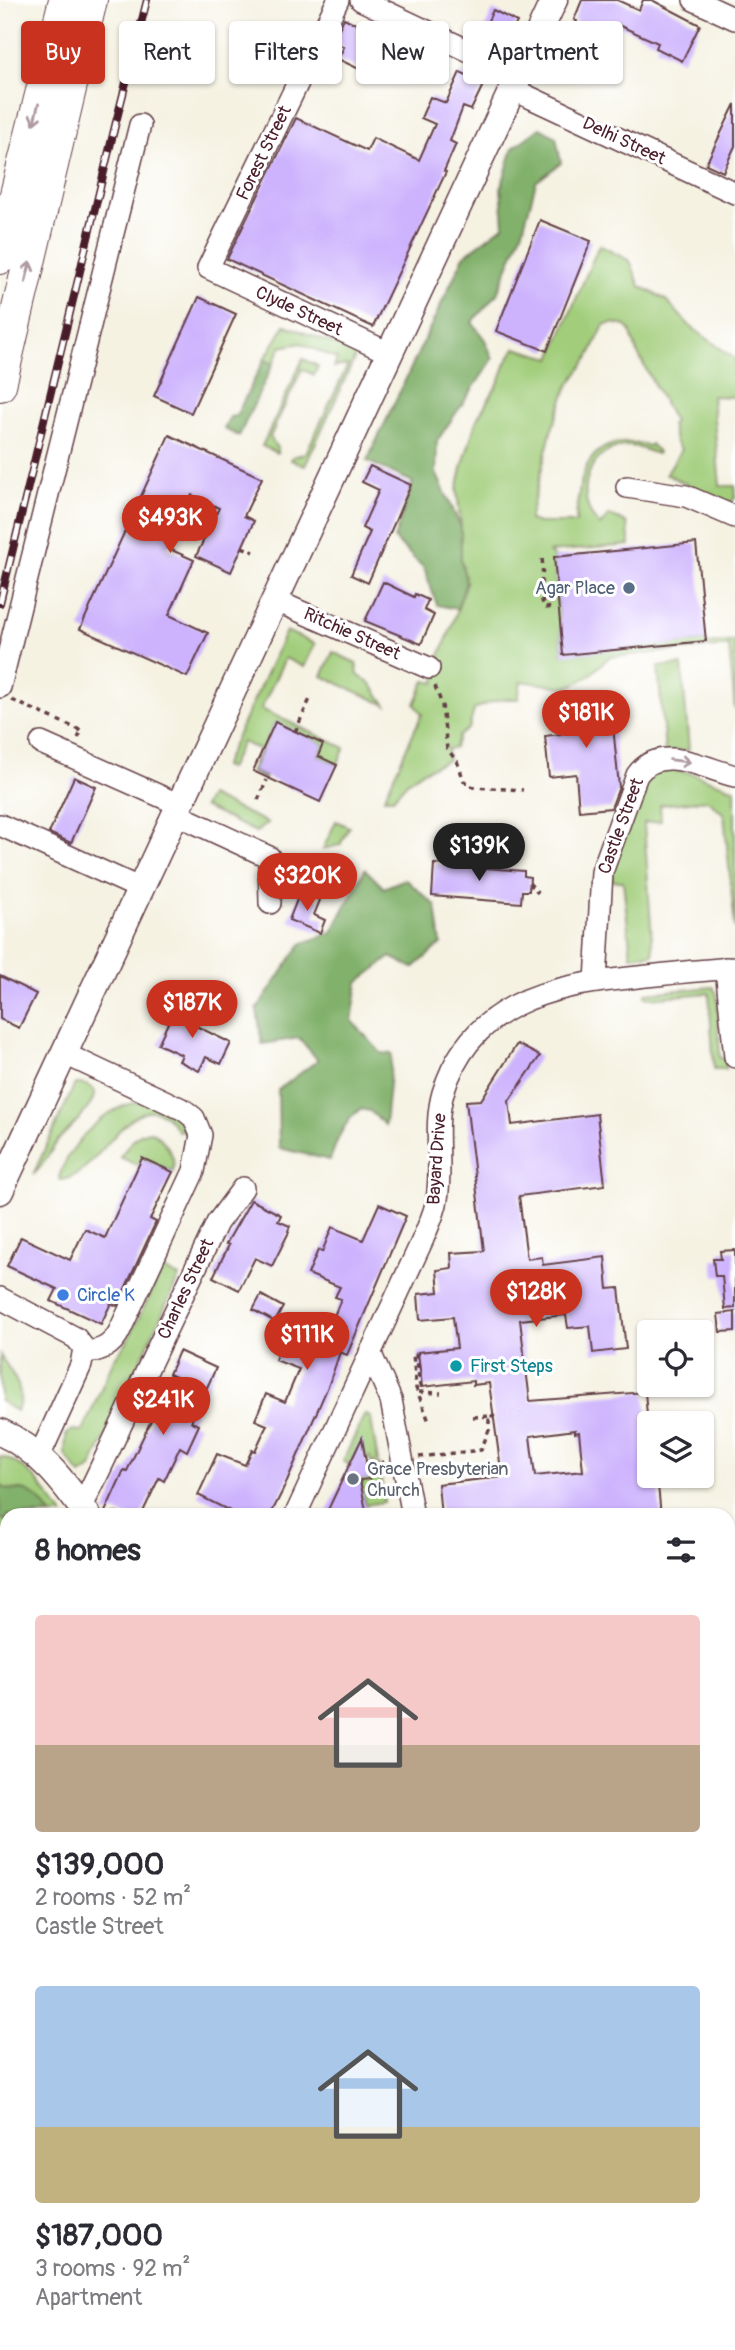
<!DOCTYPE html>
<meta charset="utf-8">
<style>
:root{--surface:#fff;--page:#f7f7f7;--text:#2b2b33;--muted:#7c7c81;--accent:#c8321e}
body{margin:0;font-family:Pangolin,sans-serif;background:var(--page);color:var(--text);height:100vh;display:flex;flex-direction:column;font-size:26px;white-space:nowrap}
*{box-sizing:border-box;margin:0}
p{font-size:23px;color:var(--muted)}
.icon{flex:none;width:38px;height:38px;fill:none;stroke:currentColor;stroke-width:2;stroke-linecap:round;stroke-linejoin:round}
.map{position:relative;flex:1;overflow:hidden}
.panel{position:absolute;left:0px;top:1508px;width:735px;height:842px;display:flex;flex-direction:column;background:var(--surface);border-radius:21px 21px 0 0;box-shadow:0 2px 5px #0004}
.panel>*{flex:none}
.guide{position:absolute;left:21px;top:21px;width:693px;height:63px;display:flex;gap:14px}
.buttons{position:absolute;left:637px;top:1320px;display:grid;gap:14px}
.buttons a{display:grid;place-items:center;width:77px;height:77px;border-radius:7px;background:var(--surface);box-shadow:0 2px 5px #0004;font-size:35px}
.price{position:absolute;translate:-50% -60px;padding:0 16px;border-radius:24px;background:var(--accent);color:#fff;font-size:23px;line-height:46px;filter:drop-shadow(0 2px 4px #0008)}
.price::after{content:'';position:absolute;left:50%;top:42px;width:21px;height:16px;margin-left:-10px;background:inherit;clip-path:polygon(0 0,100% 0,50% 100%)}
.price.on{background:#222;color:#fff}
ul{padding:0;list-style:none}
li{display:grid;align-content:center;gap:14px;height:371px;padding:0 35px}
li span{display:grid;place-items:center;height:217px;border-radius:7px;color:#555}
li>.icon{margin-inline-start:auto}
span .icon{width:126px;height:126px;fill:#fffc;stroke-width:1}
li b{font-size:30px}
h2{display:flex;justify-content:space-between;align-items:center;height:84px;padding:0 35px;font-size:30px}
.pill{padding:0 24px;border-radius:7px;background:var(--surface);box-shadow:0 2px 5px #0004;font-size:24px;line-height:63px}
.pill.on{background:var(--accent);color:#fff}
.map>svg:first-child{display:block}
</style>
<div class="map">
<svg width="735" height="2350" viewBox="0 0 735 2350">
<rect width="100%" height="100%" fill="#fff"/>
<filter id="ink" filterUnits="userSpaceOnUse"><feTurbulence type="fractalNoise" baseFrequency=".0143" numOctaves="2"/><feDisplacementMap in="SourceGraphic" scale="14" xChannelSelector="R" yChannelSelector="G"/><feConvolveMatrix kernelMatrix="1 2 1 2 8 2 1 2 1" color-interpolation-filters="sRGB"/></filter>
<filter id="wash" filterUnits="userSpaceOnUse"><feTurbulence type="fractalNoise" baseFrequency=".00686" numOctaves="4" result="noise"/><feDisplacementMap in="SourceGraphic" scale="28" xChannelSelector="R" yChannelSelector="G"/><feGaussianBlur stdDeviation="1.57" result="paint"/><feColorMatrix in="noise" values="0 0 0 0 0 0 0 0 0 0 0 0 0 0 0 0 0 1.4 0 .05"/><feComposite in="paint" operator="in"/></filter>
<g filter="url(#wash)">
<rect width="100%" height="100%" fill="#f5f2e2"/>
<g fill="#a2ce7b" stroke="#767653" stroke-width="2">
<path d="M599 245 630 261 640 286 665 299 690 326 735 359V397L712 396 720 486H735V498L731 502 725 503 666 474 681 450 675 441 671 424 674 422 636 350 630 330 626 326 612 323 604 325 589 357 567 388 551 432 529 520 539 523H576C578 474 588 430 649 446L651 444 658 452 657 454C648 451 640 447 630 446 588 445 571 498 600 526L609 515 627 523 630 545 549 552 554 557 563 654 706 641 707 644 735 641V710L729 646 609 657 589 676 571 686 564 687 521 681 518 699C499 698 490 701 474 710L469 728 459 736 454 748 447 749 448 760 421 772 407 782 393 798H384L422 714 415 704 425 681 435 683 437 663 452 626 466 583 461 560V527L457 490 463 464 477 419 499 382 506 363 515 348 551 358Z"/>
<polygon points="285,325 357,353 305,466 291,460 292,457 306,453 348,365 334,367 337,359 301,343 281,347 273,364 264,360"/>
<polygon points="303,359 318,366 314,375 302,369 270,437 278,450 277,453 262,446"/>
<polygon points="286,631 315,644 304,667 285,658 261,709 345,748 337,765 318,756 323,744 275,722 253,771 265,777 264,779 250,772 260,750 242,742 229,769 223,766"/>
<polygon points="333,652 356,663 358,675 371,684 386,705 322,676"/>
<polygon points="682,665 689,750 665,752 658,667"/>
<polygon points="662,768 693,774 735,789 735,929 724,814 708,800 660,805 661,821 644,823 653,954 631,956 623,881 612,881 614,860 639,783"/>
<polygon points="209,796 268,823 256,832 203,807"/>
<polygon points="336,821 349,827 340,845 323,849"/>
<polygon points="713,987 717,994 720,1058 725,1058 726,1069 714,1069 709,993 648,998 645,996 646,993"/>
<path d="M75 1084C122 1083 69 1129 60 1138 50 1150 45 1165 33 1175Z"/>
<path d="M146 1101C161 1108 181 1113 183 1131H178C138 1065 100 1180 60 1180L59 1177C71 1142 107 1103 146 1101Z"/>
<path d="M150 1131C164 1138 177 1156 173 1172L143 1158 139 1166 120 1157C128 1146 136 1132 150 1131Z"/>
<polygon points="163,1269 179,1277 91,1468 81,1475 65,1455 66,1435 72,1430 83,1431 114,1359 127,1342"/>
<path d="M0 1355C10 1371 29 1392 16 1411L0 1401Z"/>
<polygon points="365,1414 368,1415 371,1419 378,1462 371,1463 370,1457 365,1458 362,1444 359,1445 349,1465 343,1461"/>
<path d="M0 1456C30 1465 45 1491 63 1515L7 1516V1780L0 1782Z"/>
<polygon points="379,1465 384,1502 365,1505 360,1480 368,1478 367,1467"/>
<polygon points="0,1858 7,1861 7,2068 0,2070"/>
<polygon points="7,2275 7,2320 0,2326 0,2307"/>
</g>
<g fill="#81b16b" stroke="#66684b" stroke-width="2">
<polygon points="540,128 556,137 561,163 536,182 523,230 497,294 472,322 485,340 493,359 437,441 436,473 461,527 461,560 466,582 457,609 437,605 424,568 394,539 413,482 367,461 464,256 504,225 501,188 513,148"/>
<polygon points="264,360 273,364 239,436 224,429 230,417 236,416"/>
<path d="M365 869 384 888 405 879 436 906 441 944 413 968 391 957 358 982 352 1021 381 1053 392 1054 385 1125 370 1111 360 1109C343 1123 337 1140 330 1160L279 1148 278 1090 318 1060 299 1038 262 1044 257 1009 301 944 332 932Z"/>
<path d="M0 1485C8 1491 12 1489 21 1490 35 1492 44 1504 51 1515L7 1516V1521L0 1518Z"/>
<polygon points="7,1573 7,1609 0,1616 0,1578"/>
</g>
<g id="blocks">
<g fill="#cdb3fd" fill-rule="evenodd">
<polygon points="582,0 617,0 639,10 643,0 652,0 700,25 682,61 656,48 658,43 614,23 597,58 567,44 577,21 574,20"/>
<polygon points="493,10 517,22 506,43 483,31"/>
<polygon points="344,18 381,36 372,55 369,54 361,70 338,59 344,47 333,41"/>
<polygon points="460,72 484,83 471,110 463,107 450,141 456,144 444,171 446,172 373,327 227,259 296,118 367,151 373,138 419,160 435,124 421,118 430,97 446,103"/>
<polygon points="735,104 735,146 723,172 706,164"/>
<polygon points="540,220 591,241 547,351 496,331"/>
<polygon points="199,297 236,314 191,413 154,396"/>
<polygon points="169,435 262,478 244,516 254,521 231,572 196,556 219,508 192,495 167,548 194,560 169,615 208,633 187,677 80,629"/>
<polygon points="370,466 411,485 368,583 351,575 370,532 362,528 379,490 362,482"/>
<polygon points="696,543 706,641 563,655 554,557"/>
<polygon points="383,582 414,597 415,594 428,600 424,610 434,615 421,644 365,621"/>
<polygon points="610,695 619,787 611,808 579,811 576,774 549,777 545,736 561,734 558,700"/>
<polygon points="275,722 323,744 318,756 337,765 320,802 253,771"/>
<polygon points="74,777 96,787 71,843 49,833"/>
<polygon points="434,864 524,871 524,876 530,877 529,891 522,891 521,903 432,896"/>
<polygon points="300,892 320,900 314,915 325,920 320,933 289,920"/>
<polygon points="0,976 36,994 19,1028 0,1019"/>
<polygon points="177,1004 201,1016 196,1026 231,1043 221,1064 206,1057 199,1071 179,1061 182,1055 158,1044"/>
<path d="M517 1044 540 1056 509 1101 512 1125 597 1114 605 1185 519 1196 527 1259 542 1257 543 1265 605 1257 608 1289 619 1288 626 1349 593 1353 590 1326 568 1328 566 1315 520 1320 530 1401 645 1392 649 1438V1475H657L661 1516H441L438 1484 502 1477 489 1383 473 1385V1381L422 1387 418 1352 457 1348 453 1317 420 1320 418 1294 439 1292 437 1270 452 1268 451 1253 484 1251 466 1101 481 1100ZM575 1430V1433L579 1432 583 1471 535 1476 530 1436Z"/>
<polygon points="142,1158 173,1172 150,1219 156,1222 117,1306 111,1303 101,1324 51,1301 57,1289 7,1266 21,1237 70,1260 85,1229 105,1238"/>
<polygon points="251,1200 281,1215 278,1221 290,1226 288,1231 289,1232 272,1266 255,1258 239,1290 213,1277 229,1245 226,1244"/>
<polygon points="379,1204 406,1216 347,1355 340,1352 329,1384 283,1490 270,1516 228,1516 230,1511 198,1495 217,1454 245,1465 252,1450 255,1451 267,1425 255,1420 266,1394 285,1402 299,1369 275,1360 280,1347 303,1356 315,1327 327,1333 341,1299 335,1297 340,1287 308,1274 318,1250 322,1252 332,1227 363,1240"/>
<polygon points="735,1250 735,1308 725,1309 722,1276 715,1276 713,1259 721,1259 720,1251"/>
<polygon points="261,1295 283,1307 275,1322 253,1310"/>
<polygon points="735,1312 735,1331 720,1332 718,1314"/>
<polygon points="179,1351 216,1368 191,1422 199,1425 187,1451 180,1447 164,1481 159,1478 141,1516 125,1516 117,1512 104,1514 124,1470 127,1471 152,1418 158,1421 165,1404 164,1399 171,1395 170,1390 176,1377 169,1374"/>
<polygon points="362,1438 369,1479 360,1480 367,1516 325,1516"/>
</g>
</g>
</g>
<g filter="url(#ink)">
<use href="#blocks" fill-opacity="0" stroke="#643f46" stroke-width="2"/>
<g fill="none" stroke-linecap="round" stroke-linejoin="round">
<defs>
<g id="minor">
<polyline points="338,0 208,268 389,353"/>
<polyline points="361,0 518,74"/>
<polyline points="694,0 735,19"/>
<polyline points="512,89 735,193"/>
<polyline points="627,487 686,496 735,517"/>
<polyline points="274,600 429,668"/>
<polyline points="0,687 140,125"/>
<polyline points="41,743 180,805"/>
<polyline points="176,814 269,857 270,903"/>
<polyline points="0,825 141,889"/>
<polyline points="726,968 735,1057"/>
<path d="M596 982 602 872 637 775C660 742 705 769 735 776"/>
<path d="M65 1054 184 1110 194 1118 201 1135 194 1171 119 1332C111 1347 101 1350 85 1353"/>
<polyline points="0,1298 76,1338 84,1348 81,1365 39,1457"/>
<polyline points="370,1352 391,1400 413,1516"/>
<polyline points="82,1507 217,1223 243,1188"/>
<path d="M295 1516 423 1239C428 1226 435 1213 437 1199 443 1164 433 1127 443 1093 470 1004 548 986 629 978 664 974 700 970 735 968"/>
<polyline points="728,1556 735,1555"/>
<polyline points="728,1761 735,1761"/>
<polyline points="728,1977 735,1976"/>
<polyline points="478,2343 484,2350"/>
<polyline points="714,2343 720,2350"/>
<polyline points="1,2350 9,2343"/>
<polyline points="278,2350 285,2343"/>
</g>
<g id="major">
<polyline points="0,1191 554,0"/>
<path d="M0 1432C39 1449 64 1482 88 1516"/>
<polyline points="0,1798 7,1796"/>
<polyline points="0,1824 7,1821"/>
<polyline points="0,1842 7,1844"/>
</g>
<g id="highway">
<polyline points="0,258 65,0"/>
<polyline points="0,385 91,0"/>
</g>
</defs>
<use href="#minor" stroke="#643f46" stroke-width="24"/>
<use href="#major" stroke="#643f46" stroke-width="29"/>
<use href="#highway" stroke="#643f46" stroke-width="34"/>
<g stroke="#643f46" stroke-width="3.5" stroke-dasharray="5 5" stroke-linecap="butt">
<polyline points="242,547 254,552"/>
<path d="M542 559C545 576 536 592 545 608L555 607"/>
<polyline points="435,686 442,705 447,749 457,761 464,781 473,787 523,790"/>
<polyline points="12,700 82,731 78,738"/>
<polyline points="295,732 310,699"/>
<polyline points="258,800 267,780"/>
<polyline points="529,883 538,893"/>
<polyline points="422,1386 420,1386 416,1354 413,1354 416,1388 430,1424"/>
<polyline points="419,1392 441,1393"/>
<polyline points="473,1417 492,1416"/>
<polyline points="419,1457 481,1450 489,1430 489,1420 493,1419 492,1416 495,1415"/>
<polyline points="372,1464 384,1462"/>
<polyline points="381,1512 390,1510"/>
<polyline points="376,1513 381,1512 381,1516"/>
<polyline points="235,2344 240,2350"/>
</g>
<use href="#minor" stroke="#fff" stroke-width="21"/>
<use href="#major" stroke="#fff" stroke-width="26"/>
<use href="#highway" stroke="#fff" stroke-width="32"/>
<defs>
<polyline id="rail" points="0,603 115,126 147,0"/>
</defs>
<use href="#rail" stroke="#4a1f2b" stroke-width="8"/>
<use href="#rail" stroke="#fff" stroke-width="5" stroke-dasharray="16" stroke-linecap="butt"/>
</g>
<defs><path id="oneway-shaft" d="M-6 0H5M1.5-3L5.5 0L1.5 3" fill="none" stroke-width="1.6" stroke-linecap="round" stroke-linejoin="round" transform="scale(1.75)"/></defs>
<g stroke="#ae9aa0">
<use href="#oneway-shaft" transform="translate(36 114) rotate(104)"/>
<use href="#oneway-shaft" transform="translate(28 272) rotate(-77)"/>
<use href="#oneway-shaft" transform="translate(680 761) rotate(7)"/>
</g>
</g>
<circle fill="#5c6f8a" stroke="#fff" stroke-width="2.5" cx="629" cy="588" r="7"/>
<circle fill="#3f7fe0" stroke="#fff" stroke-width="2.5" cx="63" cy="1295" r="7"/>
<circle fill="#0f9aa8" stroke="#fff" stroke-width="2.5" cx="456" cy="1366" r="7"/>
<circle fill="#6b7280" stroke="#fff" stroke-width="2.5" cx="353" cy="1479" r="7"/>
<g text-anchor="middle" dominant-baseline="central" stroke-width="6" stroke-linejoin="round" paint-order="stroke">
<g font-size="18" fill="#4a1f2b" stroke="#fff">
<text transform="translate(624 141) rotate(25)">Delhi Street</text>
<text transform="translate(264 153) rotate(-64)">Forest Street</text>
<text transform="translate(299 311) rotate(25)">Clyde Street</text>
<text transform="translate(352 634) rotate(24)">Ritchie Street</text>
<text transform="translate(621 826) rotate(-70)">Castle Street</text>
<text transform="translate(437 1159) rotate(-86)">Bayard Drive</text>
<text transform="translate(186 1289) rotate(-65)">Charles Street</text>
</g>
<g font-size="18" fill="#4e5e75" stroke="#fff" text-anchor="end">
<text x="615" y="588">Agar Place</text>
</g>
<g font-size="18" fill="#366cbe" stroke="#fff" text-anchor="start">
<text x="77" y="1295">Circle K</text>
</g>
<g font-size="18" fill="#0d838f" stroke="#fff" text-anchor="start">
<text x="470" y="1366">First Steps</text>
</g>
<g font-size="18" fill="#5b616d" stroke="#fff" text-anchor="start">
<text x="367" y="1469">Grace Presbyterian<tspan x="367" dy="21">Church</tspan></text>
</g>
</g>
</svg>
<div class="buttons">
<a><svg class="icon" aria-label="locate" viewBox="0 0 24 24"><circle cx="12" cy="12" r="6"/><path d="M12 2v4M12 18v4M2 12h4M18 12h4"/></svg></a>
<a><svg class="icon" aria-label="layers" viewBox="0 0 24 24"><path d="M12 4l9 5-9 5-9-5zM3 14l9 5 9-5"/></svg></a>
</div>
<b class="price" style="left:170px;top:555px">$493K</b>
<b class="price" style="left:586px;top:750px">$181K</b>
<b class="price on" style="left:479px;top:883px">$139K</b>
<b class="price" style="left:307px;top:913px">$320K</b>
<b class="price" style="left:192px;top:1040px">$187K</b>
<b class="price" style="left:536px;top:1329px">$128K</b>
<b class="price" style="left:307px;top:1372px">$111K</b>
<b class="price" style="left:163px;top:1437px">$241K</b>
<div class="guide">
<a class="pill on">Buy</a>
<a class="pill">Rent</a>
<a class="pill">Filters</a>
<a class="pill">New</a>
<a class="pill">Apartment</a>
</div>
<section class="panel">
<h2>8 homes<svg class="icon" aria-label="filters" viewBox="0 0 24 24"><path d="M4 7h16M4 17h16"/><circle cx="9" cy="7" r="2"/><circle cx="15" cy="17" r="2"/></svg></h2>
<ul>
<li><span style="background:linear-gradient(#f6c9c9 60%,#b9a48a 0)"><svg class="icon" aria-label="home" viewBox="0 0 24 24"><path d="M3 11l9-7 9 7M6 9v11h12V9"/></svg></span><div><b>$139,000</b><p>2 rooms · 52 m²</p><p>Castle Street</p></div></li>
<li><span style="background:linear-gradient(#a9c7e8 65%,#c2b280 0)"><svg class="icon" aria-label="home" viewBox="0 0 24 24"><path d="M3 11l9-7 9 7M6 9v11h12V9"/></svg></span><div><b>$187,000</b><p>3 rooms · 92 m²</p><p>Apartment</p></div></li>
</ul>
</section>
</div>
